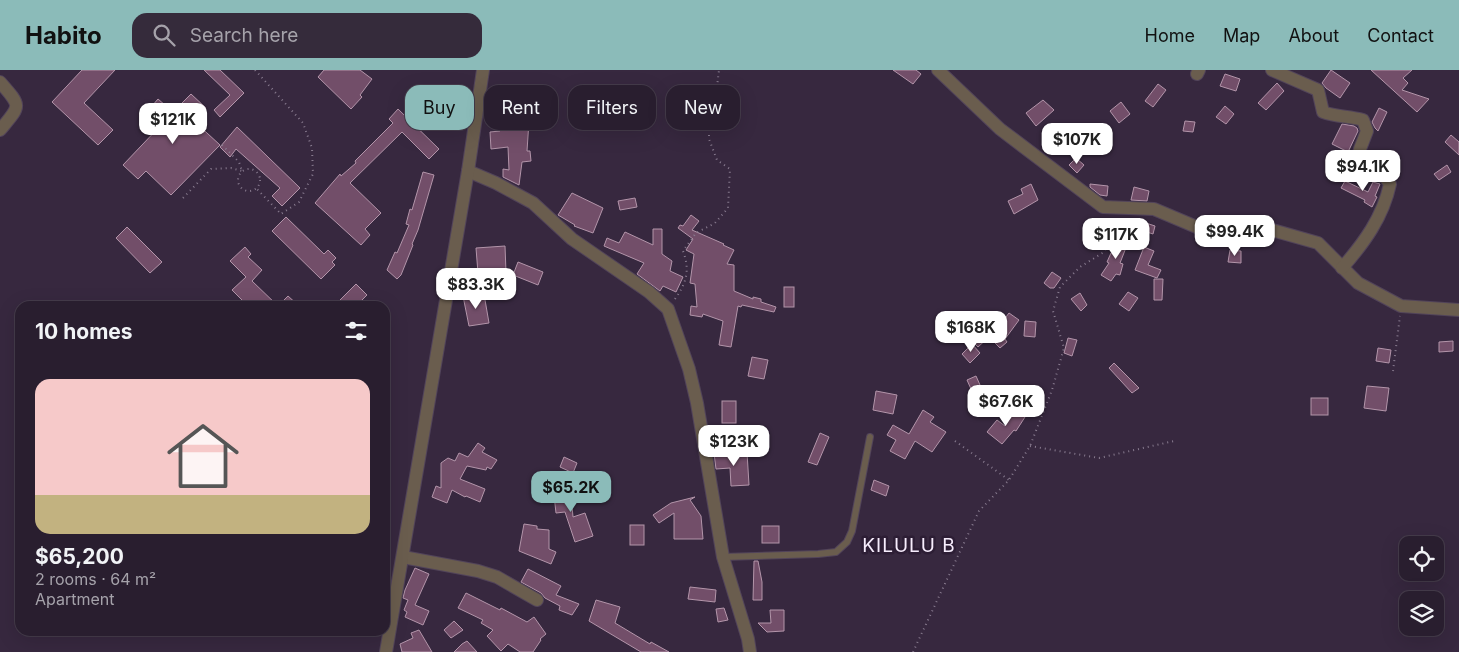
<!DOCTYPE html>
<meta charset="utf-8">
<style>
:root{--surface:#291e2f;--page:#352b3b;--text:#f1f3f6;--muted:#a5a2aa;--line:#453c4b;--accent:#8bbbb9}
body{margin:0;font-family:Inter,sans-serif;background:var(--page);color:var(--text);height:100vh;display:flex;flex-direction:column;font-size:19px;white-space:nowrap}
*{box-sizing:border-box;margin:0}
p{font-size:16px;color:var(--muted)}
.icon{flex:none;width:28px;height:28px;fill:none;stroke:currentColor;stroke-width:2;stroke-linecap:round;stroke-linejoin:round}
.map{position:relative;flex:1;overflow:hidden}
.sheet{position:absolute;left:15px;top:231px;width:375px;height:335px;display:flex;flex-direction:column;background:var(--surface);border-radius:15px;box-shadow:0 5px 20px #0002,0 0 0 1px var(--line)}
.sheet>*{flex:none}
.banner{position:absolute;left:405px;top:15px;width:475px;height:45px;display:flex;gap:10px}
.fabs{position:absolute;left:1399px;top:466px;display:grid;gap:10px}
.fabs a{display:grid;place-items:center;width:45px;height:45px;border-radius:10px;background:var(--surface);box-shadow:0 5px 20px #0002,0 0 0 1px var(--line);font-size:25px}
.price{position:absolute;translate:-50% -42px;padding:0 11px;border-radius:10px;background:#fff;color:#222;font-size:16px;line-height:32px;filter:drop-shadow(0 1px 2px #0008)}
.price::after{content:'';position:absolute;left:50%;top:30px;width:15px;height:11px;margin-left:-8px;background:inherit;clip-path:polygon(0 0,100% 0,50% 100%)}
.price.selected{background:var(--accent);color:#111}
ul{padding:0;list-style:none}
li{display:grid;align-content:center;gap:10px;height:265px;padding:0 20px}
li+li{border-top:1px solid var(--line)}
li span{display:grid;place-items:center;height:155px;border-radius:15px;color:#555}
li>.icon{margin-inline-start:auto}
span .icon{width:90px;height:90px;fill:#fffc;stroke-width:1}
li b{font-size:21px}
h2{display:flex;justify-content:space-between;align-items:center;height:60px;padding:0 20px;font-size:21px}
.chip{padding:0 18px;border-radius:15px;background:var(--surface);box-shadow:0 5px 20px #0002,0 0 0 1px var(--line);font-size:18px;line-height:45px}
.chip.selected{background:var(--accent);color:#111}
header{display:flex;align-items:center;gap:30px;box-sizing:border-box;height:70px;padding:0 25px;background:var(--accent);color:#111}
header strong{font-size:24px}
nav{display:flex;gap:28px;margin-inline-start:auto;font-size:18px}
.search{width:350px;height:45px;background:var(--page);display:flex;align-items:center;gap:12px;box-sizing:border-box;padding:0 18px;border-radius:15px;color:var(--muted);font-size:19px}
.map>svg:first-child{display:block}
</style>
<header>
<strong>Habito</strong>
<div class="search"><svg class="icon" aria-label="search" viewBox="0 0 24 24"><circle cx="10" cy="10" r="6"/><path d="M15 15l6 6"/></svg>Search here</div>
<nav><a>Home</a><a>Map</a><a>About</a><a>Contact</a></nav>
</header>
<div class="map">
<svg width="1459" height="582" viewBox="0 0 1459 582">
<rect width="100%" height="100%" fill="#37283f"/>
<g fill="#724e69" stroke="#b395aa">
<polygon points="82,0 115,0 84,33 113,60 98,75 52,32"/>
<polygon points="204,0 220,0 244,23 220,47 214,40 230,25"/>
<polygon points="324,0 360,0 372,9 360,25 362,27 351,39 318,7"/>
<polygon points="893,0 916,0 921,4 913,14"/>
<polygon points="1331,0 1350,13 1340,28 1326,18 1322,13"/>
<polygon points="1371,0 1412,0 1403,8 1408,13 1402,20 1429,29 1417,42"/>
<polygon points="1225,4 1240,9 1236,21 1220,16"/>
<polygon points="1277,13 1284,21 1266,40 1258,33"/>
<polygon points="1158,14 1166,20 1153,37 1145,31"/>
<polygon points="514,19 531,21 527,81 530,81 531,91 522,92 519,115 503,107 503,99 509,100 508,77 491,79 490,62 500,61 500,59 515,59 517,41 512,41"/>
<polygon points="191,24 206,38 194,51 220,75 171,125 146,101 138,109 123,95 161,55 146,43 158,29 173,42"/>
<polygon points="1043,30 1054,40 1036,56 1026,43"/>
<polygon points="1121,32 1130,44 1119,53 1110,41"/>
<polygon points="1225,36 1234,44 1226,54 1216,47"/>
<polygon points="1379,38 1387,42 1378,61 1375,58 1372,52"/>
<polygon points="398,39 439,79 429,89 402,62 350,113 381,143 365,159 370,165 361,175 315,133 340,104 341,106 356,93 355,91 393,53 389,49"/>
<polygon points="1185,51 1195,52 1193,62 1183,61"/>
<polygon points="1342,54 1354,56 1357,58 1358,61 1348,82 1332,74"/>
<polygon points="237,57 300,118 282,136 272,126 280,118 236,79 230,87 220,77"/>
<polygon points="1451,65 1459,72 1459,85 1445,72"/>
<polygon points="1076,88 1084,95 1077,103 1069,95"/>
<polygon points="1447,95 1451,102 1439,110 1434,104"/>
<polygon points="423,102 434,105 418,160 412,174 413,175 401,205 397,209 387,200 395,182 397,183 409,155 406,154 410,139 412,140"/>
<polygon points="1345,111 1368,122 1373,112 1380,114 1375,126 1377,127 1372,137 1364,132 1365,130 1341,118"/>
<polygon points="1031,114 1038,130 1014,144 1008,131 1023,124 1021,119"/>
<polygon points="1090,114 1108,116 1107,126 1100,125 1090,117"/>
<polygon points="1134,117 1149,121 1147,131 1131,130"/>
<polygon points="572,123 603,138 593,163 574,156 575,155 558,145"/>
<polygon points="635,128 637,137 620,140 618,131"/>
<polygon points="691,145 699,151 692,160 724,174 723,175 734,180 727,194 734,195 734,221 753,229 753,227 761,229 761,232 776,237 774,242 742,235 741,237 738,236 731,277 719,275 723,251 703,244 702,247 690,245 691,236 697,237 695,214 690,213 694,184 686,180 693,169 678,158 680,155 683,156"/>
<polygon points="286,147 324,184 328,180 336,188 332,192 335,195 321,209 272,161"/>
<polygon points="1137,150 1155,156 1153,164 1134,158"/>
<polygon points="127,157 162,192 150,203 116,168"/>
<polygon points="653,159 662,159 662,184 672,191 670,201 683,207 676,222 663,216 660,221 637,204 644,193 604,176 607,168 619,173 625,162 653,175"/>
<polygon points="1119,166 1129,170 1120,193 1123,194 1120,205 1116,204 1111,211 1101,205 1109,193 1107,192 1111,183 1114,185"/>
<polygon points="505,176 506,202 499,200 500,211 488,211 488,203 478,203 476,178"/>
<polygon points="245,177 251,184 248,187 262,200 252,211 278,236 288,226 299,236 248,236 232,220 246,207 230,191"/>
<polygon points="1144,177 1154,181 1148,195 1161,200 1157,208 1135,200"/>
<polygon points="1230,180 1241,181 1241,193 1228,192"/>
<polygon points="518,192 543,202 538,215 513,205"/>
<polygon points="1052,202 1061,208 1054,218 1050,218 1044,213"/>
<polygon points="1154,209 1163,209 1162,230 1154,230"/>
<polygon points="356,214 367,225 356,236 334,236"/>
<rect x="784" y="217" width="10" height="20"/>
<polygon points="1128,222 1138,228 1129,241 1119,234"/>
<polygon points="1080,223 1087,235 1081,241 1071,229"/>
<polygon points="484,224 489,253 469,256 463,226"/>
<polygon points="1009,243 1019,250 1005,269 1007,272 1000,278 990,268"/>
<polygon points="1025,251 1036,252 1035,267 1024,266"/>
<polygon points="979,255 990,266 978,277 970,269 976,264 973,262"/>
<polygon points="1068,268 1077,270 1072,286 1064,283"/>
<polygon points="1453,271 1453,281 1439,282 1439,272"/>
<polygon points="972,274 980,283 970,293 962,284"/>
<polygon points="1378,278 1391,280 1389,293 1376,291"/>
<polygon points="752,287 768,290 764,309 748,306"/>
<polygon points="1114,293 1139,318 1132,323 1109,298"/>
<polygon points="976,306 980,315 971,319 967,310"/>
<polygon points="1367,316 1389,318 1386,341 1364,338"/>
<polygon points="876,321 897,325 893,344 873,340"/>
<rect x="1311" y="328" width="17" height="17"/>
<rect x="722" y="331" width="14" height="22"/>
<polygon points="923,340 934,347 930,352 946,362 932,382 915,371 905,389 890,381 896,370 887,365 893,355 909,364"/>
<polygon points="1015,340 1025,347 1016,361 1014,360 1002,374 987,362 997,350 1005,356"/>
<polygon points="820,363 829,367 817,395 808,392"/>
<polygon points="478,373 485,378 482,382 497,390 491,399 487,397 486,400 467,396 460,409 485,419 480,432 466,426 465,427 452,420 447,433 432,427 436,416 441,418 441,393 448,388 455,391 459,383 468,387"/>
<polygon points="747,382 749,415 731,416 730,398 716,399 714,383"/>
<polygon points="564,387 577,393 573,403 560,397"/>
<polygon points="874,410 889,416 886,426 871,420"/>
<polygon points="570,415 573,447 585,443 593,466 575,472 565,442 556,443 553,416"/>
<polygon points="695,427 690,430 701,446 703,469 674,469 674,443 659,453 653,445 671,433"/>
<polygon points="524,454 537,456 537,459 549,460 549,479 556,482 551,494 519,481"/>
<rect x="630" y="455" width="14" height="20"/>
<rect x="762" y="456" width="17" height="17"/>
<polygon points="754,491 758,491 762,512 762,530 753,530"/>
<polygon points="415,498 429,504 415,535 429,541 423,555 405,547 407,542 404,540 408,530 403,528 405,520"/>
<polygon points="528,499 561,516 556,525 579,534 572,545 559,540 560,536 545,528 541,523 521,512"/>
<polygon points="690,517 716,520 715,532 688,529"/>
<polygon points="466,523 500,540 501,538 527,552 534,547 546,564 540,569 541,570 533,582 520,582 508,574 501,581 487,566 493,560 481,553 483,550 458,538"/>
<polygon points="596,530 620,537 615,553 650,574 651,572 669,582 641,582 589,551"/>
<polygon points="724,538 728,550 718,552 716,539"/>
<polygon points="770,540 784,540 784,561 767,562 758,553 771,553"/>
<polygon points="454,551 463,560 451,568 444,560"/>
<polygon points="419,560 432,582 402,582 400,574 413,568 411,563"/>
<polygon points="467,571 477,582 454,582 462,574"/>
</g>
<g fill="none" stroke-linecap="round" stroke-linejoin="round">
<defs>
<polyline id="lane" points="723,487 818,484 836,482 847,472 852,461 870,367"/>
<g id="street">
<polyline points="938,0 1000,59 1103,137 1154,139 1206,161 1258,156 1318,173 1358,213 1401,236 1459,240"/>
<path d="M1272 0 1318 20 1323 42C1336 47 1349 46 1363 50L1367 61 1360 79 1356 98 1385 107 1390 114C1383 147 1364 173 1342 198"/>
<polyline points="1197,4 1199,0"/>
<path d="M0 12C22 37 21 35 0 60"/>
<polyline points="468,101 496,113 533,133 572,169 649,222 668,239 689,299 697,333 723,487 748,569 750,582"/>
<polyline points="403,487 478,501 497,507 537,530"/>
<polyline points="386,582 468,101 483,0"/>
</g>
</defs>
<use href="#lane" stroke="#52445a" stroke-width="8"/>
<use href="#street" stroke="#52445a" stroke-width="14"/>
<g stroke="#887b8f" stroke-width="2" stroke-dasharray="1 4" stroke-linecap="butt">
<polyline points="255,0 303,53 312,78 313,104 299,132 281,144 256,118"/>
<polyline points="222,75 239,92 242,101"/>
<circle cx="249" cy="110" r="11"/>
<polyline points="183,128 211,99 231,98 242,101"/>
<path d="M675 229C687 212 690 200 683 181L696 163 715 153 728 138 730 99 717 90 709 69V45L717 17 719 0"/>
<polyline points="1393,301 1400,246"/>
<polyline points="955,371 1009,410"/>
<polyline points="1030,376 1099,388 1174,371"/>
<polyline points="913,582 979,441 1009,410 1030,376 1052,320 1064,278 1053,241 1060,217 1080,197 1104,182 1115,162 1114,148"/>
</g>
<use href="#lane" stroke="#6a5d4e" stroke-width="6"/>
<use href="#street" stroke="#6a5d4e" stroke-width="12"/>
</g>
<g text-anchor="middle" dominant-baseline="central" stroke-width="5" stroke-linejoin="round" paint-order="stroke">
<g font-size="19" letter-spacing="1" fill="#f7edfd" stroke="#2d1e35">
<text x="909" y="475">KILULU B</text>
</g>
</g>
</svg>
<div class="fabs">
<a><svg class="icon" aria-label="locate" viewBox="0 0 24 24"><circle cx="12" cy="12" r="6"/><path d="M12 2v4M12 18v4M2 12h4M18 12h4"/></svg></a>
<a><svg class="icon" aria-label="layers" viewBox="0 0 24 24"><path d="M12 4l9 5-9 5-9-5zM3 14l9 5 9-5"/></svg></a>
</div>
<b class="price" style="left:173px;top:75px">$121K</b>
<b class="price" style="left:1077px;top:95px">$107K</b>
<b class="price" style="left:1363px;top:122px">$94.1K</b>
<b class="price" style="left:1235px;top:187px">$99.4K</b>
<b class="price" style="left:1116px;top:190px">$117K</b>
<b class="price" style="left:476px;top:240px">$83.3K</b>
<b class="price" style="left:971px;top:283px">$168K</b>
<b class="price" style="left:1006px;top:357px">$67.6K</b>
<b class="price" style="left:734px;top:397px">$123K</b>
<b class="price selected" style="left:571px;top:443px">$65.2K</b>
<div class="banner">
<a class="chip selected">Buy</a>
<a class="chip">Rent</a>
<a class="chip">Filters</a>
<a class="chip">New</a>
</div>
<section class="sheet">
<h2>10 homes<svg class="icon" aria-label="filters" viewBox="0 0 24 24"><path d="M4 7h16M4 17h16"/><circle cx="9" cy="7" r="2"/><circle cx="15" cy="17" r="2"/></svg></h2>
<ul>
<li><span style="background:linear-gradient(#f6c9c9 75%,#c2b280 0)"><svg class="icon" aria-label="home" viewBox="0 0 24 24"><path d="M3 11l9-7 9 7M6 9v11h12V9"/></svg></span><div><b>$65,200</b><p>2 rooms · 64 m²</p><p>Apartment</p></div></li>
</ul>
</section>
</div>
